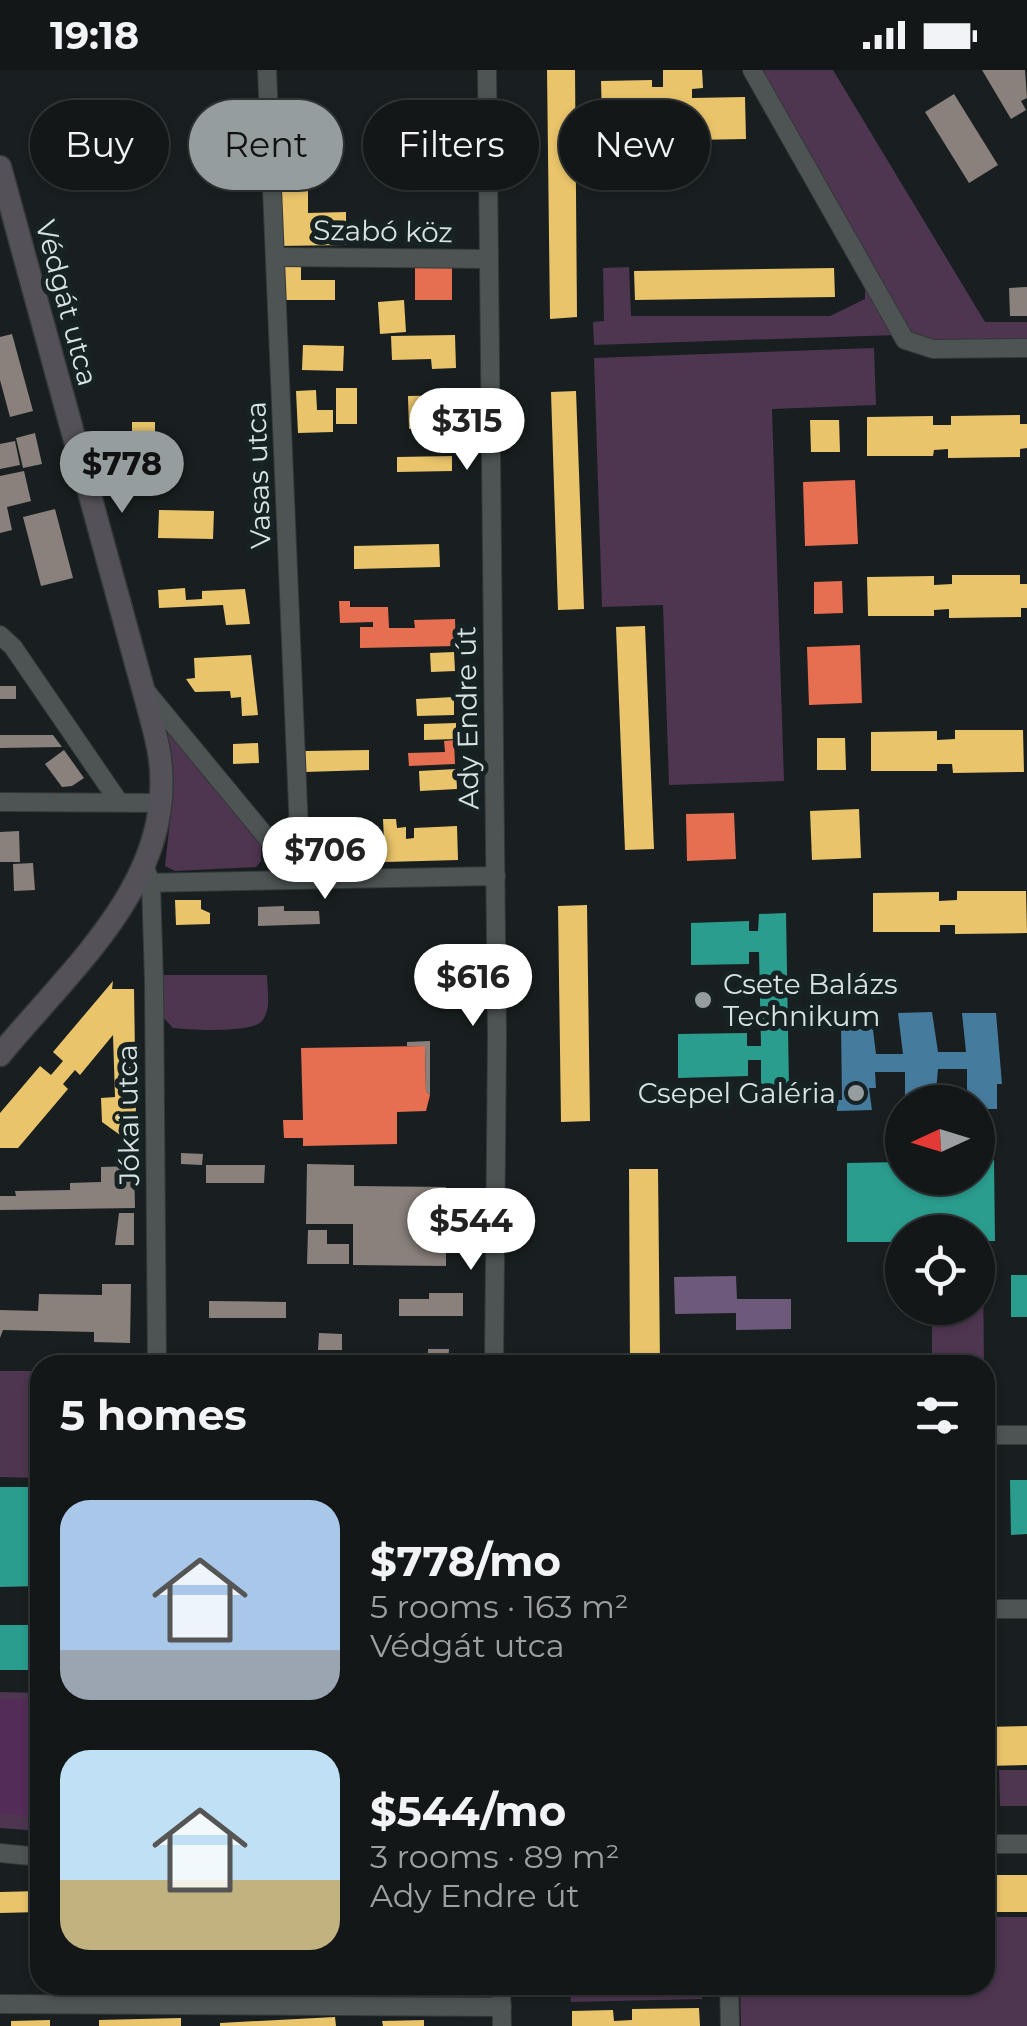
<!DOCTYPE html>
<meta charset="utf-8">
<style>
:root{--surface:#131718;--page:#1c2021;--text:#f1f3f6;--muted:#9d9fa2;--line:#323637;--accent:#969d9e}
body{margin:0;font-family:Montserrat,sans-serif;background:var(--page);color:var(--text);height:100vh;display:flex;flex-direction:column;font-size:38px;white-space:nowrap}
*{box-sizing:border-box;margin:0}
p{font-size:32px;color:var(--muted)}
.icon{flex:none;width:55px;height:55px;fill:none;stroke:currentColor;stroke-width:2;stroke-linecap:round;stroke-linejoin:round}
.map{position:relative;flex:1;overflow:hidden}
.panel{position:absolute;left:30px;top:1285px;width:965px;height:640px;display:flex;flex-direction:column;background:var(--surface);border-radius:30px;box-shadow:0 2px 8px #0004,0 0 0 2px var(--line)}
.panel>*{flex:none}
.guide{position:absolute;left:30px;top:30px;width:968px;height:90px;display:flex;gap:20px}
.needle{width:65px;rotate:266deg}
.fabs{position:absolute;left:885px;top:1015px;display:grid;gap:20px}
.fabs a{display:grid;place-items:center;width:110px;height:110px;border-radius:50%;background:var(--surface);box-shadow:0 2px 8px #0004,0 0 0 2px var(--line);font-size:50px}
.price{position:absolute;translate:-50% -85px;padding:0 22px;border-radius:35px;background:#fff;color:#222;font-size:32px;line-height:65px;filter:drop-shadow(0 2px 5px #0008)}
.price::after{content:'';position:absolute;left:50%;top:60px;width:30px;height:22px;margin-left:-15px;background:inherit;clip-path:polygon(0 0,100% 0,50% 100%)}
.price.on{background:var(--accent);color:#111}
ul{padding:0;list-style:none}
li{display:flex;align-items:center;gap:30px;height:250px;padding:0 30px}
li span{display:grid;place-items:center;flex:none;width:280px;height:200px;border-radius:30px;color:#555}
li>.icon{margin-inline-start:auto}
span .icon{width:120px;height:120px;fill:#fffc;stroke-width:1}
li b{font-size:42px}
h2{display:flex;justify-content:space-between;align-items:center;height:120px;padding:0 30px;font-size:42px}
.tag{padding:0 35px;border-radius:45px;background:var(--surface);box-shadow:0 2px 8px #0004,0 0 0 2px var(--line);font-size:35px;line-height:90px}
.tag.on{background:var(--accent);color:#111}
.status{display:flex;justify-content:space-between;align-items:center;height:70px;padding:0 50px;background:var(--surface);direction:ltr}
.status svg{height:28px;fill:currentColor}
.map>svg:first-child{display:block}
</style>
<div class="status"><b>19:18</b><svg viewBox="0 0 49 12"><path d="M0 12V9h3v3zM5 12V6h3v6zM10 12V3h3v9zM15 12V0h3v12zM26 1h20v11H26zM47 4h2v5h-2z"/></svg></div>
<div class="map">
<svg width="1027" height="1956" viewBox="0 0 1027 1956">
<rect width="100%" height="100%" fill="#191f20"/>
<g fill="#4e3550">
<polygon points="759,0 833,0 985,252 1027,252 1027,273 930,273 910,264"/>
<polygon points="629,197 631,246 830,246 865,229 865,212 896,265 594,275 593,252 604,251 603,198"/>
<polygon points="874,278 876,335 772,339 784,711 669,715 663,535 602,537 594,288"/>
<polygon points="170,661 261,771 261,791 256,797 175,801 165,796 171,742 165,666"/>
<path d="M162 905H267C267 919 272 941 261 952 250 963 189 960 173 958L162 946Z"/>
<polygon points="983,1203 984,1295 932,1295 932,1238 978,1238 978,1204"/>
<polygon points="0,1301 40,1301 40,1408 0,1407"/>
<polygon points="0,1622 40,1623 40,1761 0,1758"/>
<polygon points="999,1700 1027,1700 1027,1736 1000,1736"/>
<polygon points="985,1847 1027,1847 1027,1956 741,1956 740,1915 985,1915"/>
<polygon points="570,1915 702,1915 702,1929 571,1932"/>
</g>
<polygon fill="#532c57" points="0,1629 40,1629 40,1747 0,1743"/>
<g fill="#e9c46a">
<polygon points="547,0 575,0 577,247 550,249"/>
<polygon points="663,0 702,0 703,18 692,19 692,28 745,27 746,69 693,70 693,58 680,58 680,90 642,91 641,61 652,61 652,50 602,51 601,11 652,10 652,17 663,17"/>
<polygon points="448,76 449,112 418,112 415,77"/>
<polygon points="278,106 308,106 308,143 346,142 346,175 279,176"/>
<polygon points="281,197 301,197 301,210 335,210 335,230 282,230"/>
<polygon points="834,198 835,227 635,230 634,201"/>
<polygon points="404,230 406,262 380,264 378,232"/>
<polygon points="455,265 456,298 432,299 431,289 392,290 391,266"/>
<polygon points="303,275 344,276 343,301 302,300"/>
<rect x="336" y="318" width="21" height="36"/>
<polygon points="316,320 317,340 333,340 333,362 298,363 296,321"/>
<polygon points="576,321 584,539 558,540 551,322"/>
<polygon points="454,325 455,357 409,359 408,326"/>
<polygon points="1020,345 1020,354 1027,354 1027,378 1020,379 1020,387 948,388 948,379 934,380 933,386 867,386 867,347 933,346 933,355 951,355 951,346"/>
<polygon points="810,350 839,350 840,382 811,382"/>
<rect x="132" y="352" width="23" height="16"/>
<polygon points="164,386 165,406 114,407 110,387"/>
<polygon points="452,386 452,401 397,402 397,387"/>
<polygon points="159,440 214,441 213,469 158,468"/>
<polygon points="439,474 440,497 354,499 354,476"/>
<polygon points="952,505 1020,505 1020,514 1027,514 1027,538 1021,538 1021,547 949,548 949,539 934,540 934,546 868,546 867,507 934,506 934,515 952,514"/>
<polygon points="185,518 186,530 202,529 202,521 245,519 250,554 226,555 223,535 159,538 158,520"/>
<polygon points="645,556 654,779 625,780 616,557"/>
<polygon points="454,582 455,601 431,602 430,583"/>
<polygon points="251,585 258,645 242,646 241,627 231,628 230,621 195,622 186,609 195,608 194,588"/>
<polygon points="454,627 454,645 417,646 416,629"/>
<polygon points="456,653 456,669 424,670 424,654"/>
<polygon points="955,660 1023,660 1024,702 953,703 952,694 937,694 937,701 871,701 871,662 937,661 937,670 955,669"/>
<polygon points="817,668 845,668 846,700 817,700"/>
<polygon points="258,673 259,693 233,694 233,674"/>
<polygon points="369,680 369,700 305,702 305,681"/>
<polygon points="456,699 457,719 420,721 419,701"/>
<polygon points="859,739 861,788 812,790 810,741"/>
<polygon points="383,749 396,749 397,758 406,757 406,769 414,768 414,758 457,756 458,790 385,792"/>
<polygon points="343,763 359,763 359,789 316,790 316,771 344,770"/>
<polygon points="957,821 1026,821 1027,863 955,864 955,855 940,855 940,862 873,862 873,823 939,822 939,831 957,830"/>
<polygon points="175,830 201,830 201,839 210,843 210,854 176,855"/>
<polygon points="587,835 590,1051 561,1052 558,836"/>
<polygon points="113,911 112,919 134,919 136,1048 131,1048 127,1070 102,1052 101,1028 115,1027 113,965 80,1005 75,1000 63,1014 68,1019 18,1078 0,1078 0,1043 40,996 51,1005 63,991 53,982"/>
<polygon points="629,1099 658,1099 660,1295 630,1295"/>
<polygon points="1027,1656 1027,1695 985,1696 985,1657"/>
<rect x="985" y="1805" width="42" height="37"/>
<polygon points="40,1821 40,1842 0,1843 0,1822"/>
<polygon points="271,1915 375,1915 375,1922 301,1923 301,1919 271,1920"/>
<polygon points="699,1938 700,1956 572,1956 572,1941 613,1940 614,1951 632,1950 632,1939"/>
<polygon points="335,1947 336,1956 220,1956 220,1953"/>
<polygon points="181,1948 181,1956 99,1956 99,1950"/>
<polygon points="50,1950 50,1956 11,1956 11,1951"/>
<polygon points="424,1950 424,1956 383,1956 382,1951"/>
</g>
<g fill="#e76f51">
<rect x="415" y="197" width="37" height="33"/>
<polygon points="855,410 858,474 805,476 803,412"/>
<polygon points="842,511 843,543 814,544 814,512"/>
<polygon points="339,531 350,531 350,537 388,537 389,558 415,558 414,550 455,549 456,576 360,578 360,557 373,557 373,552 340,553"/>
<polygon points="860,575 862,633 809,635 807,577"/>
<polygon points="454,670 455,694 409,696 408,683 445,682 444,671"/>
<polygon points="734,743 736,789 687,791 686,744"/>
<polygon points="425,976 426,1021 430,1025 426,1041 397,1042 397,1074 303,1076 303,1068 284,1068 283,1050 303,1050 301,978"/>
</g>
<polygon fill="#6d597a" points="736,1206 737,1229 791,1229 791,1259 736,1260 736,1243 675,1244 674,1207"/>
<g fill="#2a9d8f">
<polygon points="786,843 789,1017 761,1017 761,990 748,990 748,1006 678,1008 678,964 747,963 747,976 761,976 759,882 749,882 749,894 691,895 691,853 749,851 749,861 758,861 759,844"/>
<polygon points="978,1090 994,1090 995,1171 978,1171 978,1162 902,1162 902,1172 847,1172 847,1093 902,1092 902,1108 978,1108"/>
<rect x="1011" y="1205" width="16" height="42"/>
<polygon points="1010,1410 1027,1410 1027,1464 1011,1465"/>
<polygon points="0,1417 40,1417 40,1516 0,1517"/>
<rect x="0" y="1555" width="40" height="45"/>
</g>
<polygon fill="#457b9d" points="932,942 938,982 966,982 962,943 996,943 1002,1014 997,1014 997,1039 978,1039 978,1032 963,1032 967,1029 967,999 938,999 935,1032 905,1032 905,1002 875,1002 876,1018 869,1018 872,1040 837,1041 837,1030 842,1030 841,956 836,956 836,945 871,944 876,984 903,984 898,943"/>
<g fill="#8a817c">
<polygon points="982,0 1025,0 1027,28 1021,31 1026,40 1011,49"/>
<polygon points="954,24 998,95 969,113 925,42"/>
<polygon points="1027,217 1027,246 1010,246 1009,218"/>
<polygon points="12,264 33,341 10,347 0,310 0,267"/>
<polygon points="35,363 42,394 23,398 16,368"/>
<polygon points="15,371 20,395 0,399 0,374"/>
<polygon points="24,401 31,431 7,437 12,460 0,463 0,406"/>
<polygon points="55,439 73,508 41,516 23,447"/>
<rect x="0" y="616" width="16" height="13"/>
<polygon points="0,665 53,665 62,677 0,678"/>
<polygon points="64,680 84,708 72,716 62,717 45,694"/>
<polygon points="19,761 20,792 0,792 0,762"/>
<polygon points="33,793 35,820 14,821 13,794"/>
<polygon points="284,836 284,841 319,841 320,854 258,856 258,837"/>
<polygon points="430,971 430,1025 426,1021 425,976 407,976 407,972"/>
<polygon points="181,1083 203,1084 202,1095 181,1094"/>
<polygon points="307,1094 354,1095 354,1116 446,1117 446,1196 353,1195 353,1154 306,1154"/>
<polygon points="206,1095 265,1095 264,1113 206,1113"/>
<polygon points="134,1096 135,1138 0,1140 0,1126 16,1126 15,1121 70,1120 70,1113 101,1112 101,1097"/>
<polygon points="119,1143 134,1143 134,1175 115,1175"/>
<polygon points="308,1160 327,1160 327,1174 349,1174 349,1194 307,1194"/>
<polygon points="102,1214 131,1214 130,1273 94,1272 94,1262 3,1260 0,1268 0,1240 38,1241 39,1224 102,1225"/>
<polygon points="429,1223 463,1223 463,1246 399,1246 399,1229 429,1229"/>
<polygon points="209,1231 286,1232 286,1248 209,1248"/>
<polygon points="319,1263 342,1264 342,1280 318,1280"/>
<polygon points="428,1279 449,1279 448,1295 428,1295"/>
</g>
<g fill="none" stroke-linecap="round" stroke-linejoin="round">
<defs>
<g id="minor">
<polyline points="267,0 301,809"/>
<polyline points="487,0 497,966 494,1295"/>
<polyline points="752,0 905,270 933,279 1027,278"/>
<polyline points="277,187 489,189"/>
<polyline points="0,565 13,577 119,732"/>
<polyline points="145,620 301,809"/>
<polyline points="0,732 161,733"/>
<polyline points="144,795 151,813 154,912 157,1295"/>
<polyline points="143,813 496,806"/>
<polyline points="985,1365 1027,1365"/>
<polyline points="985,1539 1027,1539"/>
<polyline points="985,1774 1027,1774"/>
<polyline points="0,1783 40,1787"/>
<polyline points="501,1915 502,1956"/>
<polyline points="729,1915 730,1956"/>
<polyline points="0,1934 502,1937"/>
</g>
<path id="major" d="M0 97 142 615C148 637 155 660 159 682 180 808 71 898 0 985"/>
</defs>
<use href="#minor" stroke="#343838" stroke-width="20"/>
<use href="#major" stroke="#343838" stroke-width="25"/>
<use href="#minor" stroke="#4e5454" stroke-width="18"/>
<use href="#major" stroke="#545258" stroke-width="22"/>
</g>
<g fill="#969d9e" stroke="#162223" stroke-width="4">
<circle cx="703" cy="930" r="10"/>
<circle cx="856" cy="1023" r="10"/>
</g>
<g text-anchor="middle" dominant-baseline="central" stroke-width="10" stroke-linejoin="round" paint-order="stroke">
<g font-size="28" fill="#dae1e2" stroke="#162223">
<text transform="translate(383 161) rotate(1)">Szabó köz</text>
<text transform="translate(67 233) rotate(75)">Védgát utca</text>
<text transform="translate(258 405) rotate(-92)">Vasas utca</text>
<text transform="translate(467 648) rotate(-91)">Ady Endre út</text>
<text transform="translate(128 1045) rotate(-91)">Jókai utca</text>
</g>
<g font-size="28" fill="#dae1e2" stroke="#162223" text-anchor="start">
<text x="723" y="914">Csete Balázs<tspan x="723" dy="32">Technikum</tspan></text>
<text x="836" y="1023" text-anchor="end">Csepel Galéria</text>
</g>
</g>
</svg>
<div class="fabs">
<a><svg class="needle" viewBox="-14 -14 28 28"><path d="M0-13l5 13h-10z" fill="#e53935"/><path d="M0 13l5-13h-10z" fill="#9d9fa2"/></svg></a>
<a><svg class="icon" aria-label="locate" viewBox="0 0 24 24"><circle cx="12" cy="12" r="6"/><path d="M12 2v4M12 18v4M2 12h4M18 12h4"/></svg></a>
</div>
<b class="price" style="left:467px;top:403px">$315</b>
<b class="price on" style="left:122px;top:446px">$778</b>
<b class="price" style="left:325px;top:832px">$706</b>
<b class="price" style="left:473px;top:959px">$616</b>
<b class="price" style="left:471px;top:1203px">$544</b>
<div class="guide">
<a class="tag">Buy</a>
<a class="tag on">Rent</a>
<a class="tag">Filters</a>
<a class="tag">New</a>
</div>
<section class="panel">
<h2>5 homes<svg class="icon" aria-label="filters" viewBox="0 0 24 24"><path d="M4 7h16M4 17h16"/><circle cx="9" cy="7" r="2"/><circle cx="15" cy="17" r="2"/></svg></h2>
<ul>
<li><span style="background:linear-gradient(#a9c7e8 75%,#9aa5b1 0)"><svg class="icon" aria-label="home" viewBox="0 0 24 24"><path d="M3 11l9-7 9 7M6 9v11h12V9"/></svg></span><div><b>$778/mo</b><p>5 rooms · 163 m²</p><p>Védgát utca</p></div></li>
<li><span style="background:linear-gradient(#bfe0f5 65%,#c2b280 0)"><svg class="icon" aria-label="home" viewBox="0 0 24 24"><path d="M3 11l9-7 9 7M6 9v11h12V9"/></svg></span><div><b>$544/mo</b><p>3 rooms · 89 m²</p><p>Ady Endre út</p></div></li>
</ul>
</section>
</div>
